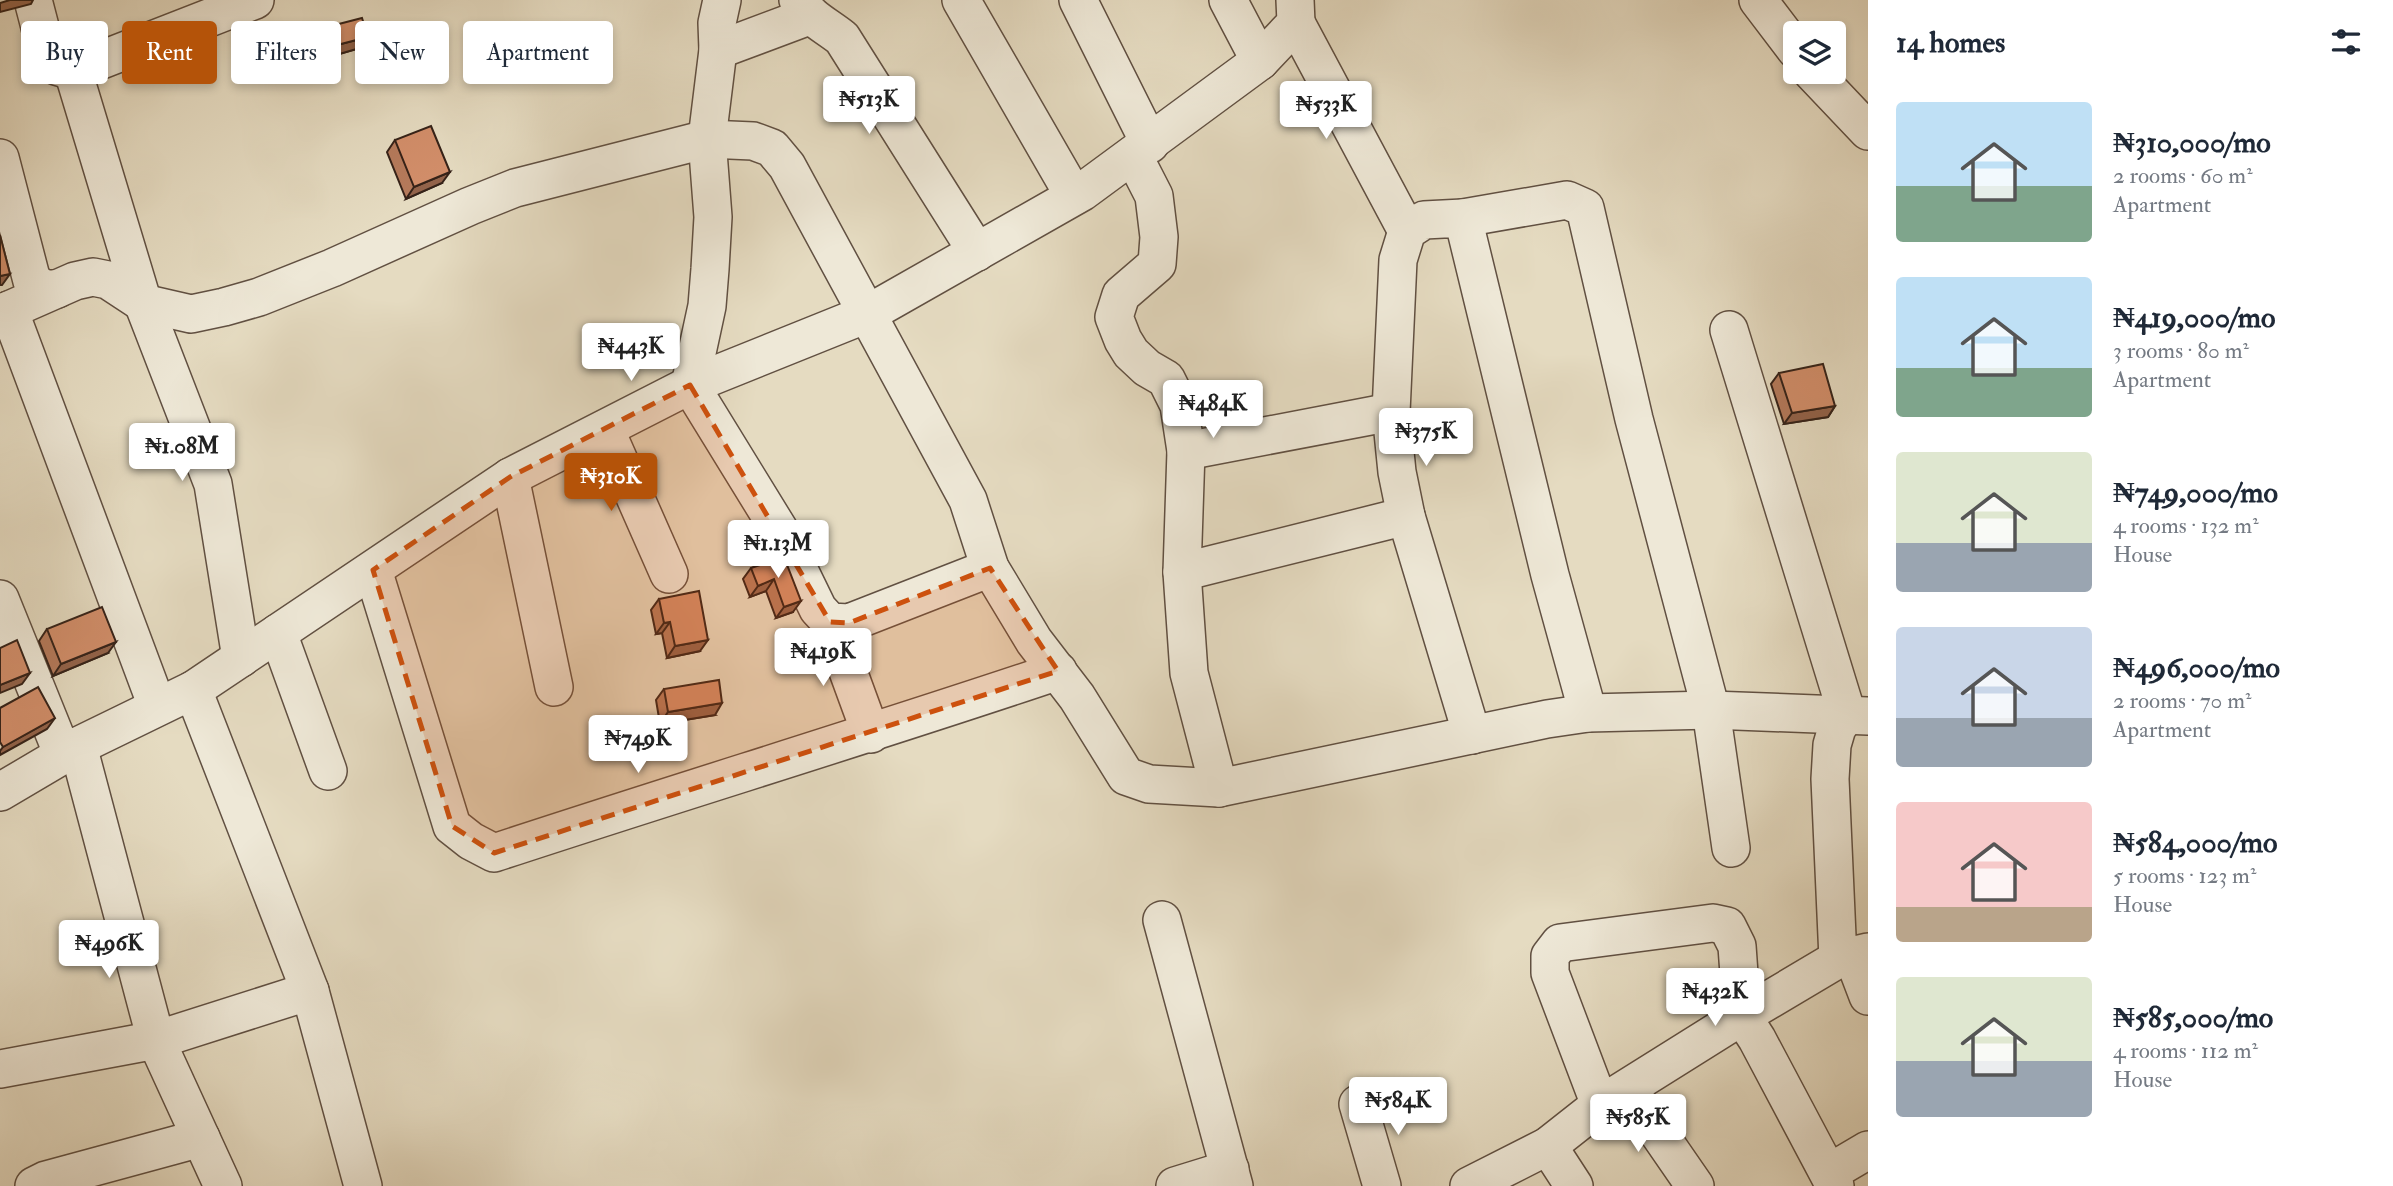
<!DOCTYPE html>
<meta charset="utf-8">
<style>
:root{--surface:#fff;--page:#f6f6f7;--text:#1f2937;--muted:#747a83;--accent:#b45309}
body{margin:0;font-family:"IM FELL Double Pica",serif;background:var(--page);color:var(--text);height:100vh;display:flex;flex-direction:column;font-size:26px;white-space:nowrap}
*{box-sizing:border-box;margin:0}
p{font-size:23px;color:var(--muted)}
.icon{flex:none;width:38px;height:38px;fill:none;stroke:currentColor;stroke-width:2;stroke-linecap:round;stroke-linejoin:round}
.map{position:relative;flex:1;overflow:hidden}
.sheet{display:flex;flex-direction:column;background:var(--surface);width:525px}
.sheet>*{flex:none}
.banner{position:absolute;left:21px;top:21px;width:665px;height:63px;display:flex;gap:14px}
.fabs{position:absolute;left:1783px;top:21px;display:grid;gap:14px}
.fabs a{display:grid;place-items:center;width:63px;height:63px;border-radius:7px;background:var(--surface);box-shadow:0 4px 10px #0003;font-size:35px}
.price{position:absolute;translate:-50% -60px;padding:0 16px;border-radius:7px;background:#fff;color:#222;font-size:23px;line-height:46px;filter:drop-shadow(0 2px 4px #0008)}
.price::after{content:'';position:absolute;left:50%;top:42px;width:21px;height:16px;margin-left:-10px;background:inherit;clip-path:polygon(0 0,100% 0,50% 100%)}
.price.current{background:var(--accent);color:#fff}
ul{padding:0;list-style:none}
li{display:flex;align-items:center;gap:21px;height:175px;padding:0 28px}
li span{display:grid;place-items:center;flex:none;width:196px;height:140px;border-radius:7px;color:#555}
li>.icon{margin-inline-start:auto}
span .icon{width:84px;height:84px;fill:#fffc;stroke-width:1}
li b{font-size:30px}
h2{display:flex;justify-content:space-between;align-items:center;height:84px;padding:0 28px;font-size:30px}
.chip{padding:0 24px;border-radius:7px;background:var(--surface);box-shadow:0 4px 10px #0003;font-size:24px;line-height:63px}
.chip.current{background:var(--accent);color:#fff}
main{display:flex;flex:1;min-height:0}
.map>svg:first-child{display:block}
</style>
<main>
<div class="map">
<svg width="1868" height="1186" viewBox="0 0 1868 1186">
<rect width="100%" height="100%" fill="#e5dbc1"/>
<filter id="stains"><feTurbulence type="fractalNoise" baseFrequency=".00286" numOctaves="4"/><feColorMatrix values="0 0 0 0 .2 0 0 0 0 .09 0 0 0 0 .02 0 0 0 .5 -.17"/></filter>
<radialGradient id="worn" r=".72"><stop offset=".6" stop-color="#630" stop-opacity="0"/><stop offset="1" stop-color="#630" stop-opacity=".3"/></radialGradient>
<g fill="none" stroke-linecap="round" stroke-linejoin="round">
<defs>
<g id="street">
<polyline points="33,0 46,50 56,66 73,71 255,0"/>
<polyline points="722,0 717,23 718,50 707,139 713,217 710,269 707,306 690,385 781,533 818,609 830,622 849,623 990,568"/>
<path d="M798 0C811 19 824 24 842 38L977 252"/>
<polyline points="961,0 1074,196"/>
<polyline points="1078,0 1150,144"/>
<polyline points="1228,0 1260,61"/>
<polyline points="1758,0 1796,50"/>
<polyline points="1296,23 1407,231"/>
<polyline points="718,50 809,16"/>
<polyline points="73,71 143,303 213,484 241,658"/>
<polyline points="1812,72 1868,131"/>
<polyline points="1133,155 1154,196 1159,237 1157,264 1121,295 1114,317 1123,340 1131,353 1147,368 1166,379 1179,405 1186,451 1182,572 1189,673 1219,788"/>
<polyline points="0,158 32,281 44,289 57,289"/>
<polyline points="1463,218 1567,200 1585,208 1634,419 1711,710 1731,848"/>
<polyline points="9,310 157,706"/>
<polyline points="0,314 75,281 93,277 108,280 143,303 191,314 224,307 259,297 332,268 470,206 515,188 707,139 753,141 772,148 787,166 968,500 990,568 1034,641 1077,697 1126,776 1149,784 1219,788 1547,719 1588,713 1711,710 1868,716"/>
<polyline points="1729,330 1847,714 1837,728 1832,745 1830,779 1838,959"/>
<polyline points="605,429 669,574"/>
<polyline points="1186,451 1391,412"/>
<polyline points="510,477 554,687"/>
<path d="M373 570 452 826 471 841 494 853C682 791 871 734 1058 671"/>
<polyline points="1182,572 1406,516"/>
<polyline points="0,599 63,755"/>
<polyline points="830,622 871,734"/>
<polyline points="278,633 328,771"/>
<polyline points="193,690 310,991 363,1186"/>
<polyline points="1472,735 1406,516 1397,472 1391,412 1398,260 1407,231 1424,220 1463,218 1550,575 1588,713"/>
<polyline points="78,746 156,1040 223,1186"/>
<polyline points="0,792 78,746 193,690 510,477 690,385 869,313 1082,192 1260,61 1296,23 1295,0"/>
<polyline points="1162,920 1234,1186"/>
<polyline points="1852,954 1868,996"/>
<polyline points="0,1069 156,1040 310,991"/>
<polyline points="1628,1089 1695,1186"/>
<polyline points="1358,1104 1382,1186"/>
<polyline points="1548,1146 1574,1186"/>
<polyline points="1829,1173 1868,1150"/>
<polyline points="34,1186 46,1180 201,1138"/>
<polyline points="1175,1186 1230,1169"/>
<polyline points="1469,1186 1548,1146 1600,1105 1742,1016 1737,946 1727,926 1713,923 1560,943 1550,956 1550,973 1600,1105"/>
<polyline points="1835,1186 1757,1039 1742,1016 1838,959 1868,952"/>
</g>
</defs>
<use href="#street" stroke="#615042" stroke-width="40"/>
<use href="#street" stroke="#eee8d7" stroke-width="37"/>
</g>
<g fill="#b57a5b" stroke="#352218" stroke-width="2">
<polygon points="331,26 360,48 329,57 323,38"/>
<polygon points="395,140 442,183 406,199 387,152"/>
<polygon points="1779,373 1835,406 1828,417 1784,424 1771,384"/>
<polygon points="784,557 793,612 776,618 766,591 750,597 743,579 751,568"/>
<polygon points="659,599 700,651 667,658 662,633 656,634 651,610"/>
<polygon points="47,629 108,653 53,676 39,641"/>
<polygon points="664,689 715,715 660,724 656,700"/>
</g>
<g fill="#93634a" stroke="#352218" stroke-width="2">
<polygon points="10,0 33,0 31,4 0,12 0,3"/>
<polygon points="368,37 360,48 329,57 337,45"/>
<polygon points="450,172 442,183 406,199 414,187"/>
<polygon points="10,274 2,285 0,285 0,276"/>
<polygon points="1835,406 1828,417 1784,424 1792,413"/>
<polygon points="774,579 766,591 750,597 758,586"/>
<polygon points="801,601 793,612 776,618 784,607"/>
<polygon points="670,622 662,633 656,634 664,623"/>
<polygon points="708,640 700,651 667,658 675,646"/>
<polygon points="116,642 108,653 53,676 61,664"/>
<polygon points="30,673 22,684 0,693 0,685"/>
<polygon points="722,703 715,715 660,724 668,712"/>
<polygon points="55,718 47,729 0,755 0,751 3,747"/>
</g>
<g fill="#d28e6a" stroke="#352218" stroke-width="2">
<polygon points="362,18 368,37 337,45 331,26"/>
<polygon points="431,126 450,172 414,187 395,140"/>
<polygon points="0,235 10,274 0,276"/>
<polygon points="1823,364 1835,406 1792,413 1779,373"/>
<polygon points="784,557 801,601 784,607 774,579 758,586 751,568"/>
<polygon points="699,591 708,640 675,646 670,622 664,623 659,599"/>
<polygon points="102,607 116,642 61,664 47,629"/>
<polygon points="17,640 30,673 0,685 0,648"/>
<polygon points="719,680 722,703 668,712 664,689"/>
<polygon points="38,687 55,718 3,747 0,742 0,708"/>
</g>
<path fill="#cd510e" fill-opacity="0.2" stroke="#cd510e" stroke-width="5" stroke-dasharray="14 9" stroke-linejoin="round" d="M690 385 830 622 849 623 990 568 1058 671 494 853 452 826 373 570 510 477Z"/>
<rect width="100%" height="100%" filter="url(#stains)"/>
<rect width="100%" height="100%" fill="url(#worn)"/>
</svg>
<div class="fabs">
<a><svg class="icon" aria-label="layers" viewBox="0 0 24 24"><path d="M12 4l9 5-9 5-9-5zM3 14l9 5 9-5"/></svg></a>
</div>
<b class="price" style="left:869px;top:136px">₦513K</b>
<b class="price" style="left:1326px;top:141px">₦533K</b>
<b class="price" style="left:631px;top:383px">₦443K</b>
<b class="price" style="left:1213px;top:440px">₦484K</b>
<b class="price" style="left:1426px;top:468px">₦375K</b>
<b class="price" style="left:182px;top:483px">₦1.08M</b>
<b class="price current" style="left:611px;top:513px">₦310K</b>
<b class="price" style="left:778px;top:580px">₦1.13M</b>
<b class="price" style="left:823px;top:688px">₦419K</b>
<b class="price" style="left:638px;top:775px">₦749K</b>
<b class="price" style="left:109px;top:980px">₦496K</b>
<b class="price" style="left:1715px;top:1028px">₦432K</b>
<b class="price" style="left:1398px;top:1137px">₦584K</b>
<b class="price" style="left:1638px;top:1154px">₦585K</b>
<div class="banner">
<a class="chip">Buy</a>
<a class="chip current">Rent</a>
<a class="chip">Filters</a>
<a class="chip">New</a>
<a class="chip">Apartment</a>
</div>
</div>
<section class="sheet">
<h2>14 homes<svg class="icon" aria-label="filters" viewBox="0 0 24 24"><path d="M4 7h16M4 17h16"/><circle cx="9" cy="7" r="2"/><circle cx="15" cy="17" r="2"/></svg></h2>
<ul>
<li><span style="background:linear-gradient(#bfe0f5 60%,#7fa58c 0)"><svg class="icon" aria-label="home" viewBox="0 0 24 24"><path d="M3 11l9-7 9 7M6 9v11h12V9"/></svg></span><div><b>₦310,000/mo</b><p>2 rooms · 60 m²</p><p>Apartment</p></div></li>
<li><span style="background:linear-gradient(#bfe0f5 65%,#7fa58c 0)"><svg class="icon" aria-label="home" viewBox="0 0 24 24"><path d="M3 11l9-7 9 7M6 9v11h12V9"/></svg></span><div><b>₦419,000/mo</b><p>3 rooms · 80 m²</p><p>Apartment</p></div></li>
<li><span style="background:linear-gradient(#dfe7d0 65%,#9aa5b1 0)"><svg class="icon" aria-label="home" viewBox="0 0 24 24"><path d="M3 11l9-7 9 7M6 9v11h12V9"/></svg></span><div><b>₦749,000/mo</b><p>4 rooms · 132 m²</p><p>House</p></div></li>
<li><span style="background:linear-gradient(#c9d6e8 65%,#9aa5b1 0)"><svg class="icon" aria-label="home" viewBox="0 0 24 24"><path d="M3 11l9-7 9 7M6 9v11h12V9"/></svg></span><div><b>₦496,000/mo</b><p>2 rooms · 70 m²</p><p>Apartment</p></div></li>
<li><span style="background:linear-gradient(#f6c9c9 75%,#b9a48a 0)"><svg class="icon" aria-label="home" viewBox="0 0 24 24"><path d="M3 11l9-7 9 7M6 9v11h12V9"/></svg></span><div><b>₦584,000/mo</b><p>5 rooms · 123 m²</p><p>House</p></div></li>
<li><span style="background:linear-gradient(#dfe7d0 60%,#9aa5b1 0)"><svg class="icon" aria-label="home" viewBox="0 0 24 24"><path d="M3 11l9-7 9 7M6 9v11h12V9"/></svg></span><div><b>₦585,000/mo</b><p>4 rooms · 112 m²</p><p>House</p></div></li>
</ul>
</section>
</main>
